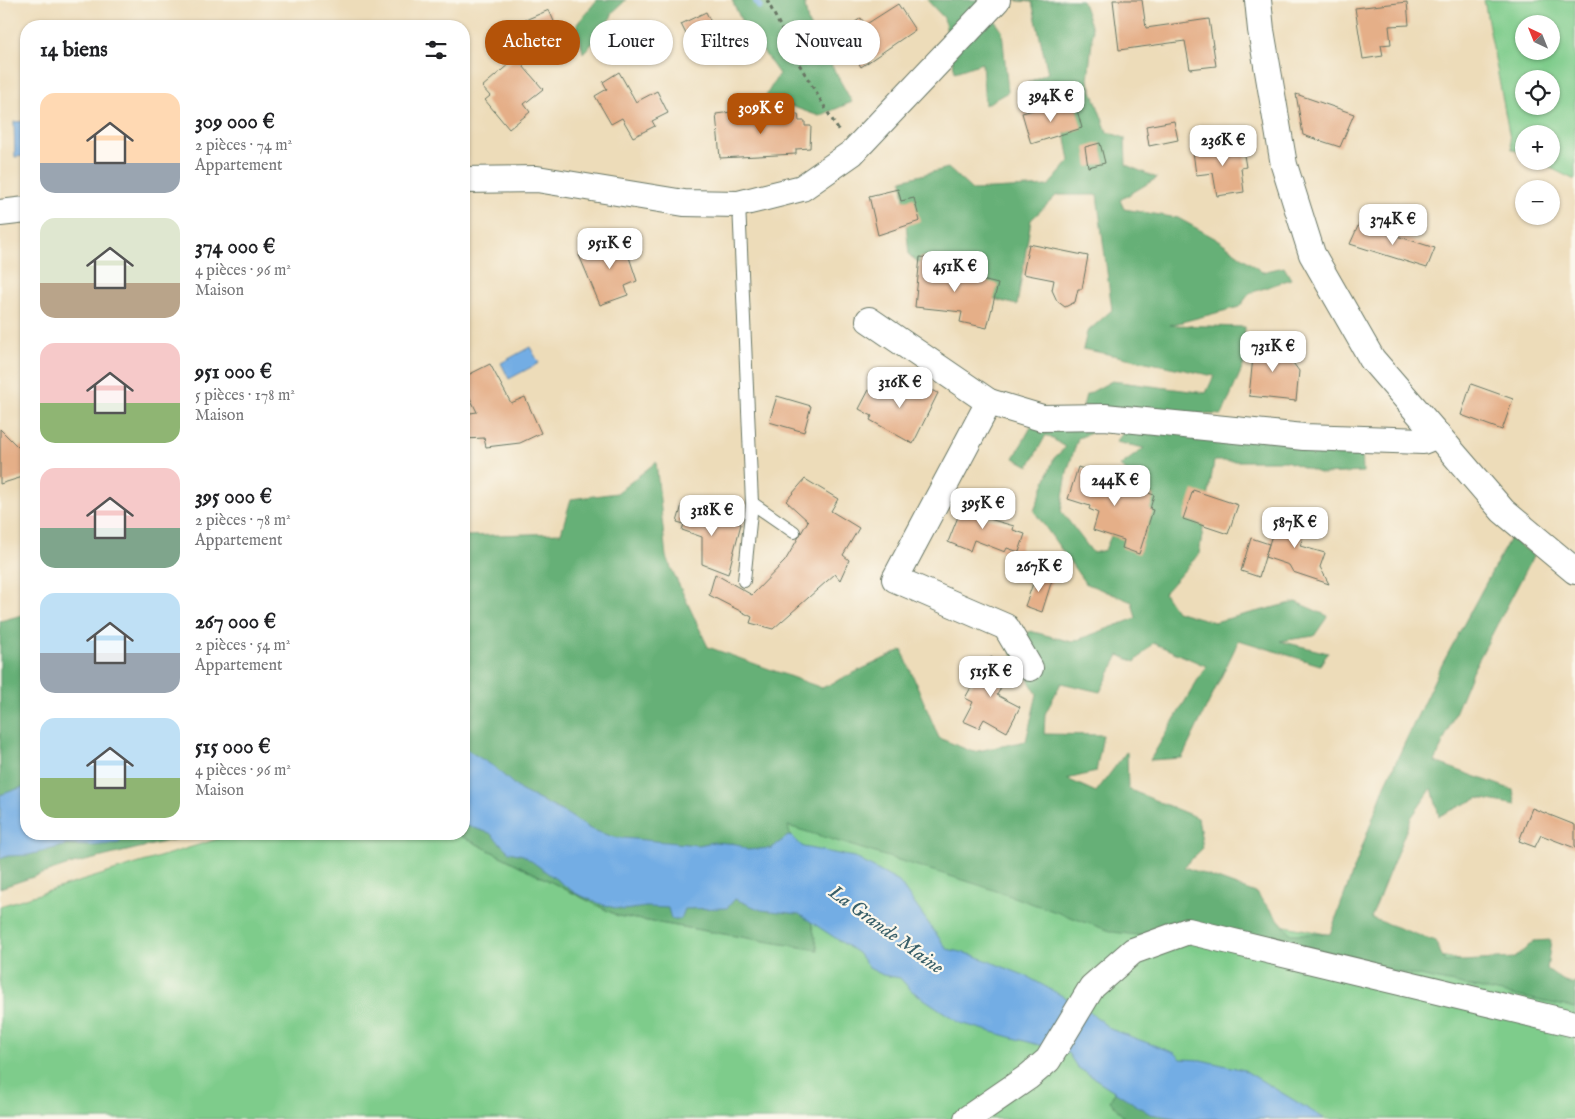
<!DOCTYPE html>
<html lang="fr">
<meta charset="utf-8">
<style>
:root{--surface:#fff;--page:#f2f2f2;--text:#202124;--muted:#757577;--accent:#b45309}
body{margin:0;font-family:"IM FELL English",serif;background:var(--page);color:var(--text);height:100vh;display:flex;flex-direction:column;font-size:19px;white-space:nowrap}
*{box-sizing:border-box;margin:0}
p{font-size:16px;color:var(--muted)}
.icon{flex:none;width:28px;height:28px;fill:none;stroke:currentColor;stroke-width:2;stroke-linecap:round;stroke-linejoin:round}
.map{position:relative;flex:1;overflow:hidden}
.sheet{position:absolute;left:20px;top:20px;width:450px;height:820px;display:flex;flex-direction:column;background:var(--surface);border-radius:20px;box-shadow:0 1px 4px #0004}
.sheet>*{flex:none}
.hud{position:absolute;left:485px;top:20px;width:475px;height:45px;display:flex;gap:10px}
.needle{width:32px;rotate:317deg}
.buttons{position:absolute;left:1515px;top:15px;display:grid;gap:10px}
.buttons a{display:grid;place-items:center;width:45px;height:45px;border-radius:50%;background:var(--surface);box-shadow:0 1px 4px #0004;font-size:25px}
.price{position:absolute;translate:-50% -42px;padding:0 11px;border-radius:10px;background:#fff;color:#222;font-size:16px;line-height:32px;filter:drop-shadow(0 1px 2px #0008)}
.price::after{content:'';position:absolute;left:50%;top:30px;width:15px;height:11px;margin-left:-8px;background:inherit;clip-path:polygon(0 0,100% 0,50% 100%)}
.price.active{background:var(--accent);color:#fff}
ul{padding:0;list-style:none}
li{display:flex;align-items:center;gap:15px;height:125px;padding:0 20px}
li span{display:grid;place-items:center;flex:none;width:140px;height:100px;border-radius:15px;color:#555}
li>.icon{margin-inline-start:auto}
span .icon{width:60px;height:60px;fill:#fffc;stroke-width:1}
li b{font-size:21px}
h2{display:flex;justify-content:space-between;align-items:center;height:60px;padding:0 20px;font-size:21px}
.tag{padding:0 18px;border-radius:22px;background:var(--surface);box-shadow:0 1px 4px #0004;font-size:18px;line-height:45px}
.tag.active{background:var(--accent);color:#fff}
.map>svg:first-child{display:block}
</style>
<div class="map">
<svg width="1575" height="1119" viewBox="0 0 1575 1119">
<rect width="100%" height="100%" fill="#fbf7ec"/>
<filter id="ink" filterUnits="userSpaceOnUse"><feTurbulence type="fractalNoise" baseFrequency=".02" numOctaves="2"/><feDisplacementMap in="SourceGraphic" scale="10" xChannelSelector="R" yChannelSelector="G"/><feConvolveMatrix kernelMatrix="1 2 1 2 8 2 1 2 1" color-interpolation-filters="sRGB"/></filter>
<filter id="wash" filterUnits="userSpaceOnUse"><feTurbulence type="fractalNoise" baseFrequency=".0096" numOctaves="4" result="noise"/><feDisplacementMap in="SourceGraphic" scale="20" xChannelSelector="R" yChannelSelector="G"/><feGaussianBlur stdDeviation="1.12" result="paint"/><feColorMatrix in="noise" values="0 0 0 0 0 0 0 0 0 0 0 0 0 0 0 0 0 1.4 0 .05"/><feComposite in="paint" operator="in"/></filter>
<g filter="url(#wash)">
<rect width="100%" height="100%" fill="#eddcb9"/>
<g fill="#7ecc8b" stroke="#4e8460" fill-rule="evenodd">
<path d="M1484 0H1575V180L1536 161H1551V134H1524V155L1512 149ZM1524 24H1551V51H1524ZM1524 79H1551V106H1524Z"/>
<polygon points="787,826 1575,984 1575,1119 0,1119 0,906 234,834 457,834 618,916 818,950"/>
</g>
<g fill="#66b077" stroke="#427656">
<polygon points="597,0 626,0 613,12 605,31 583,53 577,24"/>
<polygon points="732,0 804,0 808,23 852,102 819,116 765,97 779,74 741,20"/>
<polygon points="927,0 981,0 1002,31 1008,92 985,105 982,63 955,72 944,18"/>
<polygon points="1010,0 1082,0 1093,31 1088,80 1107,132 1125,138 1126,165 1157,178 1120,200 1124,209 1178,218 1220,241 1262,272 1284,267 1291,279 1250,293 1239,307 1170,325 1245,327 1244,364 1222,415 1083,406 1086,395 1112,381 1206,393 1214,376 1083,349 1087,332 1112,310 1097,195 1057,195 1031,220 1017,305 953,289 909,255 902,180 948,168 972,190 1048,186 1070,161 1058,94 1027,83 1048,73 1032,2"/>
<polygon points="1032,425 1110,426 1078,438 1067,472 1061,511 1093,553 1105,550 1136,479 1120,466 1144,448 1116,442 1127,428 1362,448 1363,472 1322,474 1286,461 1214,461 1199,554 1164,593 1176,611 1214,622 1296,602 1328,616 1314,636 1280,641 1328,653 1320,665 1239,640 1182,758 1150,760 1206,666 1153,643 1135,662 1119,655 1100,692 1061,683 1045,714 1044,734 1103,735 1096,772 1067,779 1096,792 1127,751 1128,789 1198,818 1203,848 1184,867 1256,893 1291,934 1330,934 1385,785 1438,672 1510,538 1534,555 1472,672 1435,762 1513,790 1516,805 1478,798 1439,816 1432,788 1411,818 1371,918 1435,941 1445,962 1515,958 1534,941 1551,940 1547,969 1571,986 1575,981 1575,1008 1346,961 1113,932 982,886 788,826 818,950 618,916 457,834 464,834 464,536 561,533 571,499 617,493 656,462 666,557 708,647 822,688 902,650 939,738 973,752 1026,741 1037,694 1009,649 1030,631 1072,642 1136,618 1132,602 1085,583 1034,511 1054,458 1066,447 1046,435 1029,466 1014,458"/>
<polygon points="26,614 26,834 197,834 69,865 0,888 0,621"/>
<polygon points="1118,1085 1190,1119 1125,1119 1110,1101"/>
</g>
<g fill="#73ade4" stroke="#49758c">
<polygon points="26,121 26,156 15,157 14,122"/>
<polygon points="530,347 539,363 509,379 501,363"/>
<polygon points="464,748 493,766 520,790 567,814 590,829 613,837 698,845 714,842 737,844 747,850 772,848 788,836 792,837 803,847 854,857 899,882 947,949 973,955 1026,976 1088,1010 1110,1029 1175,1053 1181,1059 1201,1060 1244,1070 1325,1119 1181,1119 1150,1114 1077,1067 1068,1053 960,1023 912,991 900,978 883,975 869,968 858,953 799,914 761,910 735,899 727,908 685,909 681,919 671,919 668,908 646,907 624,910 603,905 575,893 523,855 509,852 490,833 464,825"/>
<polygon points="26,786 26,834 169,834 141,842 126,834 119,843 92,846 67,845 29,855 8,856 0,859 0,795"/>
</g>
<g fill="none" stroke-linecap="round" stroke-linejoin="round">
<polyline stroke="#73ade4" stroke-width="7" points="756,0 759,6"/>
</g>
<g id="blocks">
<g fill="#e5af88">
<polygon points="1113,0 1142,0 1146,28 1209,19 1216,66 1190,69 1185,41 1119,50"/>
<polygon points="1407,2 1409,25 1389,26 1391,44 1381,45 1383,56 1363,59 1355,8"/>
<polygon points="898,4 915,30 861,67 841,32 861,18 865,25"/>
<polygon points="549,10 556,26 505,51 497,32"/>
<polygon points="706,12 719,39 694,50 681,24"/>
<polygon points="516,58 543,89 524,104 530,112 509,129 485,100 490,96 482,87"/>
<polygon points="619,72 636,102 657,91 668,113 652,121 655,126 633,137 622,118 611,124 595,96 607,89 603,82"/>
<polygon points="1296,94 1354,114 1340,147 1303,135"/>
<polygon points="1075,103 1082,128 1031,144 1022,113 1044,107 1045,112"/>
<polygon points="739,111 740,119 798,114 799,121 805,121 805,126 811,126 810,148 796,149 796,154 720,158 716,114"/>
<polygon points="1174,121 1178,140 1149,146 1146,126"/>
<polygon points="1100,143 1105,163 1088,167 1085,147"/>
<polygon points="1242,143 1246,167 1241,168 1244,192 1217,196 1213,173 1196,175 1193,151"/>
<polygon points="898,189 901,201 914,198 920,221 878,235 869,196"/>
<polygon points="1359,224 1435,248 1427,268 1350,244"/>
<polygon points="621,238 634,255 629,257 637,281 625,286 628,295 600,305 579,255 589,256 587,251"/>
<polygon points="1029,244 1088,256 1082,289 1078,289 1075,302 1065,307 1057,301 1052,290 1054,280 1023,274"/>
<polygon points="920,257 942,259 941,270 998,284 987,328 960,322 962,312 915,307"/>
<polygon points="1255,338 1282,342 1280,359 1291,360 1299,371 1296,401 1249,396"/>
<polygon points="490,364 511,403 525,397 541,433 520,443 486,447 484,438 464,439 464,414 477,412 464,386 464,377"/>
<polygon points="913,380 938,393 913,444 870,420 872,416 859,409 872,384 903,399"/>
<polygon points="1471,384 1513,399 1502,430 1461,415"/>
<polygon points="777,396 811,406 804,432 769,422"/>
<polygon points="0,429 18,447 26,445 26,476 0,484"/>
<polygon points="1078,467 1154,495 1150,509 1153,510 1139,554 1122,548 1124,540 1093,530 1098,513 1089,509 1090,506 1068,499"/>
<polygon points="805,479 838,499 831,511 859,528 843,555 849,560 840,580 835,574 773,629 750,623 752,617 709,595 715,574 752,595 785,561 808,521 786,501"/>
<polygon points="1193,490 1238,505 1228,534 1183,519"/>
<polygon points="965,499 986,506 982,517 1014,526 1013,530 1025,534 1019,552 1007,548 1005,552 974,540 970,551 948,542"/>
<polygon points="682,505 741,524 728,574 702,564 702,537 682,530 684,524 677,522"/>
<polygon points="1282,514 1308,522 1300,546 1325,553 1320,567 1329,584 1293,572 1289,565 1265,557 1272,535 1275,536"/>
<polygon points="1251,538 1269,544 1259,577 1241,571"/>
<polygon points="1036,575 1052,580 1042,612 1025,606"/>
<polygon points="991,657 1011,669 997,695 1020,707 1007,732 984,719 979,728 963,721 973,702 965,698 983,666 986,667"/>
<polygon points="1532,808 1575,825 1575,848 1541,835 1535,847 1519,841"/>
</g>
</g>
</g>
<g filter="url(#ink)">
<use href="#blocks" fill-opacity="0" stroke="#677563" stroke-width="1"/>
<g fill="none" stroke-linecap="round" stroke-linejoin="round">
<defs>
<g id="lane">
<polyline points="739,204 752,503 744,581"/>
<polyline points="752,503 794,532"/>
</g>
<g id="street">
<polyline points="1258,0 1261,30 1284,165 1312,254 1372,359 1503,511 1575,571"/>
<polyline points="464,180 537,179 684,203 738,204 802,188 852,153 997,0"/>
<polyline points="0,213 26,210"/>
<polyline points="869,320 989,402 895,579 1006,627 1030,668"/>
<polyline points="989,402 1042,418 1105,417 1304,437 1423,441 1438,435"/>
<polyline points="967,1119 1028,1077 1048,1060 1092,987 1133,951 1188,931 1575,1024"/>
</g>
</defs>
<use href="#lane" stroke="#677563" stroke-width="14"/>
<use href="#street" stroke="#677563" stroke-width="28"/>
<polyline stroke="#677563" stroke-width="3" stroke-dasharray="4 4" stroke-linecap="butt" points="767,0 799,64 839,131"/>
<use href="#lane" stroke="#fff" stroke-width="12"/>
<use href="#street" stroke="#fff" stroke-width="26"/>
</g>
</g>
<g text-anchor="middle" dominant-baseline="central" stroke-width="4.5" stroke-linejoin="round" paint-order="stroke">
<g font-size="20" font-style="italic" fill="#385f69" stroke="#fbf7ec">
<text transform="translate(886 930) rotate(36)">La Grande Maine</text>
</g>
</g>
</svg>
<div class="buttons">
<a><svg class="needle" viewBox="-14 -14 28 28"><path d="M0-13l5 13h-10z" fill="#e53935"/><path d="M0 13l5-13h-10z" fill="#757577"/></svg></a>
<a><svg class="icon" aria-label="locate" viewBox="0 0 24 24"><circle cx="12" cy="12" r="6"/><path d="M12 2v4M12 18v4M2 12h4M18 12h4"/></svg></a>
<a>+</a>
<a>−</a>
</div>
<b class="price" style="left:1051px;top:123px">394K €</b>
<b class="price active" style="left:761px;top:135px">309K €</b>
<b class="price" style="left:1223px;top:167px">236K €</b>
<b class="price" style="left:1393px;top:246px">374K €</b>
<b class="price" style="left:610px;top:270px">951K €</b>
<b class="price" style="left:955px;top:293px">451K €</b>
<b class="price" style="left:1273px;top:373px">731K €</b>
<b class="price" style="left:900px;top:409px">316K €</b>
<b class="price" style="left:1115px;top:507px">244K €</b>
<b class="price" style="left:983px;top:530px">395K €</b>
<b class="price" style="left:712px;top:537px">318K €</b>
<b class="price" style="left:1295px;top:549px">587K €</b>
<b class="price" style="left:1039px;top:593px">267K €</b>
<b class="price" style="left:991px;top:698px">515K €</b>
<div class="hud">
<a class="tag active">Acheter</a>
<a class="tag">Louer</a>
<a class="tag">Filtres</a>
<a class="tag">Nouveau</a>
</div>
<section class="sheet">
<h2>14 biens<svg class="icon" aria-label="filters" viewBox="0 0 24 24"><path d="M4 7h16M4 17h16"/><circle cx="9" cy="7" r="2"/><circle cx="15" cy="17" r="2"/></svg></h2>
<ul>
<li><span style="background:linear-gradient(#ffd9b3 70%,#9aa5b1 0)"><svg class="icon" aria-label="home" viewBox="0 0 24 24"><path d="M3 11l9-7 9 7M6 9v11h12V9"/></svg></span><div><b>309 000 €</b><p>2 pièces · 74 m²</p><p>Appartement</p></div></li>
<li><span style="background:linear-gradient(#dfe7d0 65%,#b9a48a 0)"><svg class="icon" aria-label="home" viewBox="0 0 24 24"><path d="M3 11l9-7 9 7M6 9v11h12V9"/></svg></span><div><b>374 000 €</b><p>4 pièces · 96 m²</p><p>Maison</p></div></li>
<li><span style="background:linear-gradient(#f6c9c9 60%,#8fb573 0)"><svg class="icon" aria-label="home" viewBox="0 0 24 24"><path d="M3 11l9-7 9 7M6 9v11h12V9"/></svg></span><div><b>951 000 €</b><p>5 pièces · 178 m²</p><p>Maison</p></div></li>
<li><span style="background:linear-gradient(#f6c9c9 60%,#7fa58c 0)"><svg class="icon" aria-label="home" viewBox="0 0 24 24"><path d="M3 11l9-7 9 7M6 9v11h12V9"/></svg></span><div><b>395 000 €</b><p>2 pièces · 78 m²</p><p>Appartement</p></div></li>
<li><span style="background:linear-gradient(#bfe0f5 60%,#9aa5b1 0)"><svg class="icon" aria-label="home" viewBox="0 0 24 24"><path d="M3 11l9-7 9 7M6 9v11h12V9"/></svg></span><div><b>267 000 €</b><p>2 pièces · 54 m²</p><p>Appartement</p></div></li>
<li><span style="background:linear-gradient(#bfe0f5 60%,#8fb573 0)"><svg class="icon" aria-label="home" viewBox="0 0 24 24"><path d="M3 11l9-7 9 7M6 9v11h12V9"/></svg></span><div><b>515 000 €</b><p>4 pièces · 96 m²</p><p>Maison</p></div></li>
</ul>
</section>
</div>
